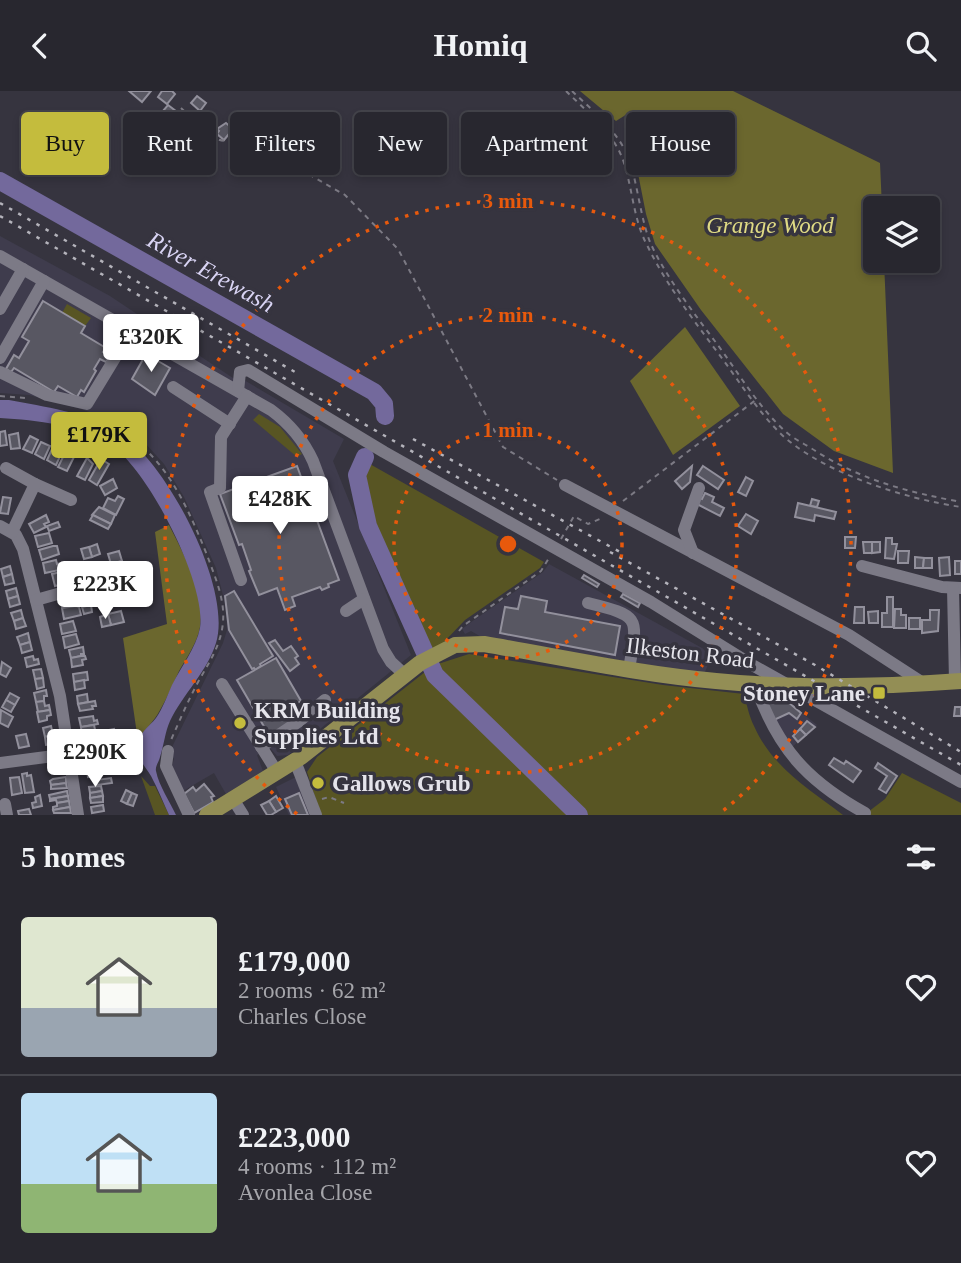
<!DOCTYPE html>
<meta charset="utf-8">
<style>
:root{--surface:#28272f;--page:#34333b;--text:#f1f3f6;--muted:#a5a5aa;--line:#44444b;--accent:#c4bc3d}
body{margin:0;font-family:"Times New Roman",serif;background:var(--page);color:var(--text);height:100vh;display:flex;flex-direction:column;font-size:26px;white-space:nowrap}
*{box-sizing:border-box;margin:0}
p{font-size:23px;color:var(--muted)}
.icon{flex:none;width:38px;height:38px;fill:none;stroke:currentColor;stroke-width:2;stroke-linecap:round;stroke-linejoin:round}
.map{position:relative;height:724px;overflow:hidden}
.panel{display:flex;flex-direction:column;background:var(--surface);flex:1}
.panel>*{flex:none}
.hud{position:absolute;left:21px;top:21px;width:920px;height:63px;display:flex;gap:14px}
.fabs{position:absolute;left:863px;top:105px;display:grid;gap:14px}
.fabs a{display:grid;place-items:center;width:77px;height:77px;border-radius:7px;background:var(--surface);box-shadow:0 4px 10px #0003,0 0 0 2px var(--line);font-size:35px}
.price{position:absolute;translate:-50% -60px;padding:0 16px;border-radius:7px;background:#fff;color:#222;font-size:23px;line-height:46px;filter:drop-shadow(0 2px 4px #0008)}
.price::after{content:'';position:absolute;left:50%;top:42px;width:21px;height:16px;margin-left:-10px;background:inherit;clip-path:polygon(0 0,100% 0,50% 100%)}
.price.active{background:var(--accent);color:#111}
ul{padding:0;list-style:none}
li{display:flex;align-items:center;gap:21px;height:175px;padding:0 21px}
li+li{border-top:2px solid var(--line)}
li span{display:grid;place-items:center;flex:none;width:196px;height:140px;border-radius:7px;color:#555}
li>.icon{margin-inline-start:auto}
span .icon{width:84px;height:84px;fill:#fffc;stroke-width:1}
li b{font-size:30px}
h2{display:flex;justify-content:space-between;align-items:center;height:84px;padding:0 21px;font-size:30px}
.tag{padding:0 24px;border-radius:7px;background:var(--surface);box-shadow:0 4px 10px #0003,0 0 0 2px var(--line);font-size:24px;line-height:63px}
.tag.active{background:var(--accent);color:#111}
header{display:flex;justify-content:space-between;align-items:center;height:91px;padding:0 21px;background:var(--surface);font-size:32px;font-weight:700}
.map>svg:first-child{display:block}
</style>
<header><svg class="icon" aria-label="back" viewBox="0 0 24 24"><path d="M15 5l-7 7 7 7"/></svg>Homiq<svg class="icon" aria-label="search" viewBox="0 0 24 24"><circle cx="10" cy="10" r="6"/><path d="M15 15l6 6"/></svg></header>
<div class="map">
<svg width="961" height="724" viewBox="0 0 961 724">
<rect width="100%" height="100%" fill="#36343f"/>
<g fill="#3f3c4d">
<polygon points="0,145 110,205 233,287 244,289 344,348 333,370 411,564 288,664 277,665 271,658 257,664 263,680 226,703 214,682 183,700 171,679 174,668 171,662 173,654 223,552 227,539 226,516 216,477 184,406 164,373 144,351 113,330 81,318 29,304 0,302"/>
<polygon points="549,473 713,563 704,583 483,547 471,540 465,543 462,538 474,529 543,481"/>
<polygon points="766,610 787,610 817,634 791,657"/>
<polygon points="296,686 310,724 289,724 276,696"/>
</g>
<g fill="#585523">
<polygon points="67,213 91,227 85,235 62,222"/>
<polygon points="259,323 280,336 302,363 297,366 253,329"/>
<polygon points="368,372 544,471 540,477 465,529 443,552 433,558 393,478 361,392"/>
<path d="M469 563 663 594 744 603C747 614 749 625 754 635 772 676 809 698 843 724H588L441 581 438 573Z"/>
<polygon points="425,581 437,598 488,642 572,724 321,724 307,681 317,666"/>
<polygon points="902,682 961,712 961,724 864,724 885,708"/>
<polygon points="141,685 150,695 155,695 169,724 155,724"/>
</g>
<g fill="#6b672e">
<polygon points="580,0 733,0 880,72 882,117 875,117 875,170 884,170 893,382 834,360 783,323 701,219 655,153 646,123 631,47 641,30 638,21 632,20 616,30"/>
<polygon points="685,236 740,315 673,364 630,290"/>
<path d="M169 434C184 464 205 501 200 536 197 552 187 566 179 580 173 593 167 607 160 619 154 631 144 638 138 650L123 547 167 533 155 441Z"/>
</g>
<path fill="#73699c" d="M0 309H9C45 316 84 321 116 339 165 367 233 497 216 552 207 581 183 603 170 630 165 641 164 654 160 666 159 671 155 675 156 680 159 695 170 711 176 724H169C163 711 158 698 151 685 144 673 137 670 139 652 140 640 149 636 156 627 163 617 167 605 172 594 181 576 196 557 200 537 207 493 148 379 112 355 81 334 37 329 0 327Z"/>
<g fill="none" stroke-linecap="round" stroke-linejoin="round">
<g stroke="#73699c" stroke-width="18">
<polyline points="0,90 374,301 384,313 385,325"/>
<polyline points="365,366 357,384 368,435 435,584 579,724"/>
</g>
</g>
<g fill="#585762" stroke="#92909c" stroke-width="2">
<polygon points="129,0 151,0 142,11"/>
<polygon points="162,0 172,0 175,3 167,13 158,6"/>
<polygon points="197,5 206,12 200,20 191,12"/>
<polygon points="168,14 185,27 179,34 162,21"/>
<polygon points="226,32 233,38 224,49 217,43 219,40 217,38"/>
<polygon points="43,210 85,235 81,242 106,257 103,261 110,265 106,271 100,268 94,278 96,280 84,301 81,299 77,306 58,295 54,301 14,277 11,281 6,278 14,264 19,267 29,250 22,246"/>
<polygon points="157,239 167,245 164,250 154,244"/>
<polygon points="146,263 170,277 155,304 132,288"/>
<polygon points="5,340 7,354 0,355 0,341"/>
<polygon points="18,342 20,357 11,358 9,344"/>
<polygon points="30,345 38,349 32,362 23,358"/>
<polygon points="41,351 50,355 44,368 35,363"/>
<polygon points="105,353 115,359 112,364 102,357"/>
<polygon points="53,356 62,361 56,374 47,369"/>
<polygon points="71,359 76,362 67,380 58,376 66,360 70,362"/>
<polygon points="87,367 93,373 85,389 77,385"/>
<polygon points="101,368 109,373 97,394 89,389"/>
<polygon points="297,375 339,489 328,493 329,496 322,499 320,496 292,506 295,515 285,519 277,497 259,504 249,480 251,479 242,453 239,454 220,403"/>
<polygon points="692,375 690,391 682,398 675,390"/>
<polygon points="703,375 724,389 718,398 697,384"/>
<polygon points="746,386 753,390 746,405 738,401"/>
<polygon points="113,388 117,397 105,404 100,395"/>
<polygon points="705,402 714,406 712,411 724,417 720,425 695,412 698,406 702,408"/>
<polygon points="118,405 124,408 116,424 103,417 108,407 115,410"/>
<polygon points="3,406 11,407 8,423 0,422"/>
<polygon points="812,408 819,410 817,416 810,415"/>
<polygon points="798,412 836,421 834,428 815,424 814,430 795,426"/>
<polygon points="99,416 115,424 111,433 92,424"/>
<polygon points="746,423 758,430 751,443 738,435"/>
<polygon points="46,424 49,431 44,433 46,436 34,442 29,433"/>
<polygon points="93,424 111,433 108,438 90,429"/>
<polygon points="58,431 60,436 49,440 47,435"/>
<polygon points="49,442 52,452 38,456 35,445"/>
<polygon points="845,446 856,446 855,457 845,457"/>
<polygon points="886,447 892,447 892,453 897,453 894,468 885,467"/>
<polygon points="863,451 872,451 872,462 864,462"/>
<polygon points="872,451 880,451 880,461 872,462"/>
<polygon points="97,453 100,463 92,466 89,456"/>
<polygon points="53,455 57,455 59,463 42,469 39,459"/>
<polygon points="89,456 92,466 84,468 81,458"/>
<polygon points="119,460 122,470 111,473 108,463"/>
<polygon points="898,460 909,460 908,472 898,472"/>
<polygon points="915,466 924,467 923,477 915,477"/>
<polygon points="949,466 950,484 940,485 939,467"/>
<polygon points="924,467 932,467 932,477 923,477"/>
<polygon points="56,469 57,473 63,472 64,478 45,482 43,472"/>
<polygon points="122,470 125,481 114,484 111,473"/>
<rect x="955" y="470" width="6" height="13"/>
<polygon points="10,475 12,483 3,486 1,478"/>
<polygon points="81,476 84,484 77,486 75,478"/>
<polygon points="65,480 68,492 55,495 52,483"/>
<polygon points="12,483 14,492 5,494 3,486"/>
<polygon points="584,484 599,493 597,496 582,487"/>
<polygon points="127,493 129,501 119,504 116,496"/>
<polygon points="16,497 18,505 8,508 6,500"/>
<polygon points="134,500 136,509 121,513 119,504"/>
<polygon points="234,500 273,565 260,573 261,575 255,579 254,577 252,578 229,539 225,505"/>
<polygon points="623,503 640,512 638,516 621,506"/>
<polygon points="18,505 20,513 10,516 8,508"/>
<polygon points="521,505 547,510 545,521 620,535 615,564 500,542 505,516 518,518"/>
<polygon points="887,506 893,506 893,536 882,536 882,522 887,522"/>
<polygon points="91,514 92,521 84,523 82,516"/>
<polygon points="76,515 79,516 81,524 64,528 62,517"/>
<polygon points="855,516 864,516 864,532 854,532"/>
<polygon points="895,518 901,518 901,524 906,524 906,537 894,537"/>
<polygon points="21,519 23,527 14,530 11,522"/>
<polygon points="930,519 939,519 938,540 922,542 922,529 930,529"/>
<polygon points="121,520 124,531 111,534 108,523"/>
<polygon points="878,520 878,532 869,532 868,521"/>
<polygon points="108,523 111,534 102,536 100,526"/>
<polygon points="23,527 26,535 16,538 14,530"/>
<rect x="909" y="527" width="11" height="11"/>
<polygon points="73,530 76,540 62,543 60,533"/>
<polygon points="28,542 30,551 20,554 17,546"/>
<polygon points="76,543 79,553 65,557 63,546"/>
<polygon points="275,549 283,560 291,555 298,565 295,567 299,573 290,580 269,552"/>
<polygon points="30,551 32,559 22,562 20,554"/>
<polygon points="83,556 84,563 81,563 81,565 71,567 69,559"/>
<polygon points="33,565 34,569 38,568 39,573 27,576 25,567"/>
<polygon points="81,565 85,565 86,568 82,569 83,574 72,576 71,567"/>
<polygon points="276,567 301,610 296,613 302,623 270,646 237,589"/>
<polygon points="2,571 11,577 6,586 0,583"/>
<polygon points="41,578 43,587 35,588 33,579"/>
<polygon points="87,581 88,589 74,591 73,583"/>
<polygon points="43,587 44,596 37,598 35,588"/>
<polygon points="84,589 85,597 75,599 74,591"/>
<polygon points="46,599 47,605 44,605 44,610 36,611 34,602"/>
<polygon points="10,602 19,607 15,614 6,609"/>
<polygon points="87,603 88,611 78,613 77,605"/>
<polygon points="6,609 15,614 11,621 2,616"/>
<polygon points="44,610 45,615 49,614 50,619 38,621 36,611"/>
<polygon points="95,610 96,615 92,615 93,618 80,620 78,613"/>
<polygon points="766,610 787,610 801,622 797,628 789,622 774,629"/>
<polygon points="955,616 961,616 961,625 954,625"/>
<polygon points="1,619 13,626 8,636 0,632"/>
<polygon points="50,619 51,624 47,625 47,629 39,631 37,621"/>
<polygon points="93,625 94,630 97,629 98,633 81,636 79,627"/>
<polygon points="807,630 815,636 806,644 800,638"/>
<polygon points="94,634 96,643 82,646 81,636"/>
<polygon points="51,635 53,644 45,646 43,637"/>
<polygon points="114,638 115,644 105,645 104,640"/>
<polygon points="800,638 806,644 798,651 793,645"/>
<polygon points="26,643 29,655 19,657 16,645"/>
<polygon points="53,644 54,653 46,654 45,646"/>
<polygon points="94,651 95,659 85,661 84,653"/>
<polygon points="95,659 97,667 86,669 85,661"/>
<polygon points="834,667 844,673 846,670 861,680 853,691 829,674"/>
<polygon points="98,672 100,684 88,686 86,674"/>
<polygon points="878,672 897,685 886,702 879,698 887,685 875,677"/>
<polygon points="27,682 27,685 31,684 34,701 25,702 22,683"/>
<polygon points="19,686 22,702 12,704 10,687"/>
<polygon points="66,686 66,692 51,694 50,690 53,688"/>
<circle cx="318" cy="692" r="6"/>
<polygon points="111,687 112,692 97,694 96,689"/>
<polygon points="66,692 67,697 51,698 51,694"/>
<polygon points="204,693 214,705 211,706 213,711 194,722 184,703 193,696 196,700"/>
<polygon points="101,695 102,700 90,702 89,696"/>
<polygon points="126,699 132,702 127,713 121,710"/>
<polygon points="67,700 68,705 50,708 49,704"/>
<polygon points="102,700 103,705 90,707 90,702"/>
<polygon points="132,702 137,704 133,715 127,713"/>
<polygon points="299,702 308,724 292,724 285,708"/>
<polygon points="40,704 42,715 33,717 32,712 36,711 35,706"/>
<polygon points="68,705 69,710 57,712 56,709 50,710 50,708"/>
<polygon points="103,705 103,711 91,712 90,707"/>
<polygon points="276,705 283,717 276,721 269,710"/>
<polygon points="69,710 70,716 53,719 53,716 57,715 57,712"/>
<polygon points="269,710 276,721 271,724 267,724 261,714"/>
<polygon points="103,714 104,720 92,722 91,716"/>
<polygon points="70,716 71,722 54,722 53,719"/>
<polygon points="29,718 31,724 19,724 18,720"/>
</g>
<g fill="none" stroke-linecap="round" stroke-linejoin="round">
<g stroke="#7c7a84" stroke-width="2" stroke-dasharray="5 5" stroke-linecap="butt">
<path d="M566 0C587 21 613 41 623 69 633 98 633 129 648 156 665 191 689 223 712 254 734 282 752 313 777 339 816 380 905 408 961 416"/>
<path d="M572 0C591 18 612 35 625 59 637 83 639 123 650 151 664 183 693 221 714 249 737 279 757 315 786 341 795 349 807 354 817 361 864 390 908 401 961 411"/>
<path d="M181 17C203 38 213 58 245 47L345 104 398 158 503 356 557 389"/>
<polyline points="0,305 26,307"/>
<path d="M92 324C158 351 182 402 207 464 215 486 225 508 223 531 221 556 207 574 196 595 187 612 179 631 171 649"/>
<polyline points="623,410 757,308"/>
<polyline points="561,448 574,425 588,433 602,427"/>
<polyline points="459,540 463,535 541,480 549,467"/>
<polyline points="322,708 329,706 344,712"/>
</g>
<g stroke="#7c7a86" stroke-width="12">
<path d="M0 165 271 319C290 333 303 348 313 370L383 558 391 571 404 583"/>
<polyline points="0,218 23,178"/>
<polyline points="0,267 44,190"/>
<polyline points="0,281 47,304 87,313 132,239"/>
<polyline points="173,296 230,333"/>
<polyline points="238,300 240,281 248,279 384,361 651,511 754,575 961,691"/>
<polyline points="6,377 35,393 71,409"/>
<polyline points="565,394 849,544 923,592"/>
<polyline points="0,435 16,444 23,458 60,605 78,724"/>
<polyline points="12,441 35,393"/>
<polyline points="693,462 684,439 699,397"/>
<polyline points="862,475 942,496 961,497"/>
<polyline points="93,476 102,508"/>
<polyline points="241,489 210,401 220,397 221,346 247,305"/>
<polyline points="953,497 955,590"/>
<polyline points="36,509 97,492"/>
<path d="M588 512C641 525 638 526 629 578"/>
<polyline points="346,520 364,508"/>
<polyline points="222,593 277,681"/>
<path d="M755 593C777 657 807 690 865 722"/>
<polyline points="261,656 298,631 325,609"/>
<polyline points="168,660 166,675 189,724"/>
<polyline points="295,670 316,724"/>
<polyline points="0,672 69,663"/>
<polyline points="233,708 243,724"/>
<polyline points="5,713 7,724"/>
</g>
<path stroke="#938e55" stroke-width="16" d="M207 724 301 666 420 572 455 554 484 553C561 566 638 583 716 590 796 598 880 596 961 590"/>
<g stroke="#b4b3bb" stroke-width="2.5" stroke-dasharray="3.5 7" stroke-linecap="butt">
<polyline points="0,112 295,281"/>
<polyline points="0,125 961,674"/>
<polyline points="413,348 622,462"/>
<polyline points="610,461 815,574 961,661"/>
</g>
</g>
<g fill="none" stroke="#e8590c" stroke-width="3.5" stroke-dasharray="3.5 7">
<circle cx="508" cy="453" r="114"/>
<circle cx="508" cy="453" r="229"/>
<path d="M297 723A343 343 0 1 1 719 723"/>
</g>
<g fill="#c4bc3d" stroke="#36343f" stroke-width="2.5">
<rect x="872" y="595" width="14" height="14" rx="3.5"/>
<circle cx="240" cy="632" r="7"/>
<circle cx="318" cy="692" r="7"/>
</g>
<g text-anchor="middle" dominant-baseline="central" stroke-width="7" stroke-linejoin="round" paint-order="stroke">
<g font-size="23" font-style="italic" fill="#dfda84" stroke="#36343f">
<text x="770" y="134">Grange Wood</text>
</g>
<g font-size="23" fill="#e5e4eb" stroke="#36343f">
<text transform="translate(690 562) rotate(7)">Ilkeston Road</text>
</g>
<g font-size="23" font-weight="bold" fill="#e5e4eb" stroke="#36343f" text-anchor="start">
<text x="865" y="602" text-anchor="end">Stoney Lane</text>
<text x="254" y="619">KRM Building<tspan x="254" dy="26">Supplies Ltd</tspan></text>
<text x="332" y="692">Gallows Grub</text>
</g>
<g font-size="24" font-style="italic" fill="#d9d4f4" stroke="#36343f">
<text transform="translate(211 181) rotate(29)">River Erewash</text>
</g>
</g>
<circle cx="508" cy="453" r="10" fill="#e8590c" stroke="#36343f" stroke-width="3.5"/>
<g font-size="21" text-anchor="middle" font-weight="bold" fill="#e8590c" stroke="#36343f" stroke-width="7" stroke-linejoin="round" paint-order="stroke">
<text x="508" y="117">3 min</text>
<text x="508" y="231">2 min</text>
<text x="508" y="346">1 min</text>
</g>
</svg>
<div class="fabs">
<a><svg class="icon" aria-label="layers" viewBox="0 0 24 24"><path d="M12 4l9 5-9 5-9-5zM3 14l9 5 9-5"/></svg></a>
</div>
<b class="price" style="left:151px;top:283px">£320K</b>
<b class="price active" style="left:99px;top:381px">£179K</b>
<b class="price" style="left:280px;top:445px">£428K</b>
<b class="price" style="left:105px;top:530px">£223K</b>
<b class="price" style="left:95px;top:698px">£290K</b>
<div class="hud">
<a class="tag active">Buy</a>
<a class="tag">Rent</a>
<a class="tag">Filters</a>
<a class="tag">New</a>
<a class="tag">Apartment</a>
<a class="tag">House</a>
</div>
</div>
<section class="panel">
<h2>5 homes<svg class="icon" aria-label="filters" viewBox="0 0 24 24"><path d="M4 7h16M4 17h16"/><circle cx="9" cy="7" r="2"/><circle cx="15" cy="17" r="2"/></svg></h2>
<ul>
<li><span style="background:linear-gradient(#dfe7d0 65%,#9aa5b1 0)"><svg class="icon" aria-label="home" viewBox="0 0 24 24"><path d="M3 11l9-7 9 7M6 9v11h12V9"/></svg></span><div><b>£179,000</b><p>2 rooms · 62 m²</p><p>Charles Close</p></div><svg class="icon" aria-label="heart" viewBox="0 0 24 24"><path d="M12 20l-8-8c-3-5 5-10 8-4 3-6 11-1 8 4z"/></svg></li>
<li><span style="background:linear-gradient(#bfe0f5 65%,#8fb573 0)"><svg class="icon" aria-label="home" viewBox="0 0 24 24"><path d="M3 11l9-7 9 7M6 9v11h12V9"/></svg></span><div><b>£223,000</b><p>4 rooms · 112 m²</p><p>Avonlea Close</p></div><svg class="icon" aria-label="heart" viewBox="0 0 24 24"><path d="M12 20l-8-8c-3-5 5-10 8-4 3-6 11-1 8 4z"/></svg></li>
</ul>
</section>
